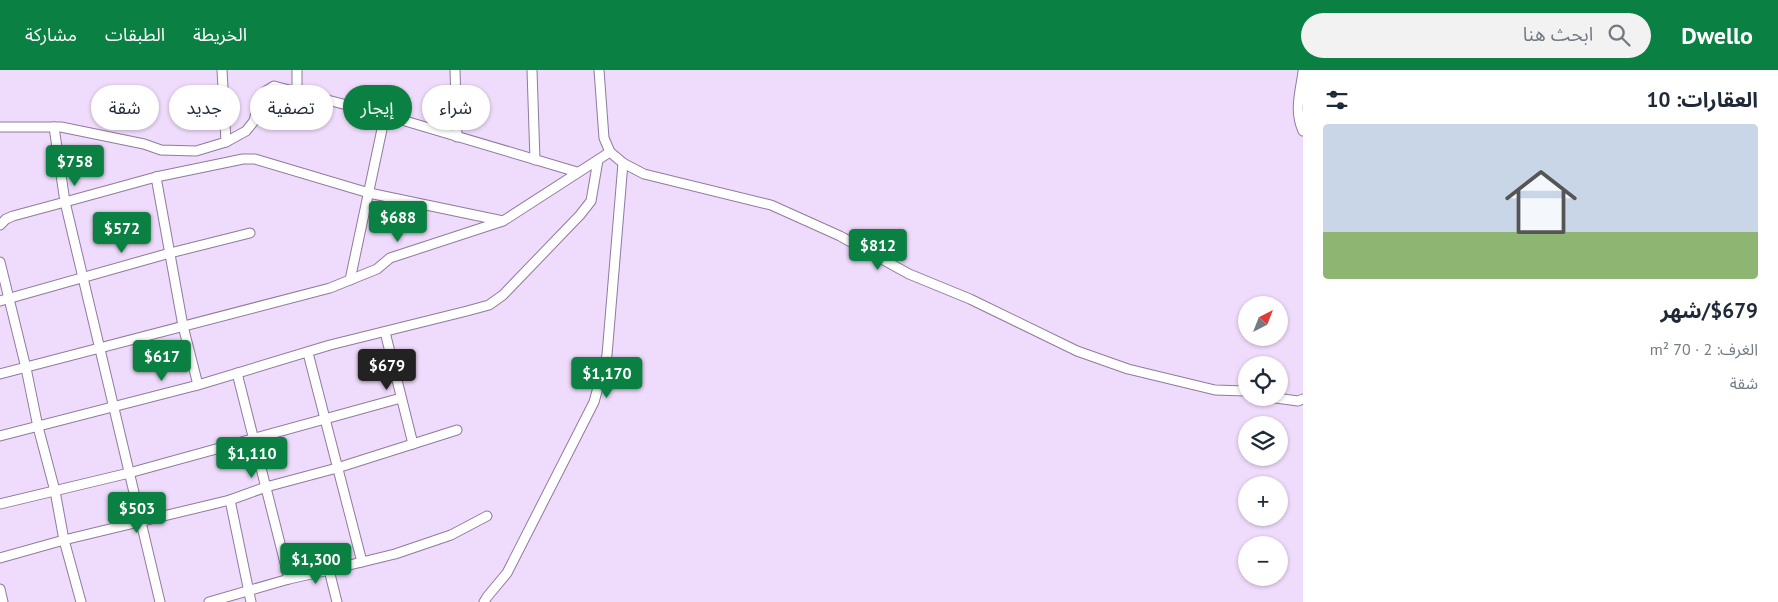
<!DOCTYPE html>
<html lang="ar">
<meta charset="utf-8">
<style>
:root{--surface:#fff;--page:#f2f2f3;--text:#1f2937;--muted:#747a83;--line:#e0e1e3;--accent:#0b8043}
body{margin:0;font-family:"PT Sans","Noto Sans Arabic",sans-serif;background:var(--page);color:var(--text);direction:rtl;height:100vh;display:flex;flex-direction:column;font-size:19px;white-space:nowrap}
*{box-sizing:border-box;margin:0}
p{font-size:16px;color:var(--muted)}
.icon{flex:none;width:28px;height:28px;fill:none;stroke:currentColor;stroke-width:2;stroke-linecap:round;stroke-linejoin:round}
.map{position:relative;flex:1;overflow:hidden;direction:ltr}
.drawer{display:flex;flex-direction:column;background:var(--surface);width:475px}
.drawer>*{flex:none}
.guide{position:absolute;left:15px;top:15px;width:475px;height:45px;direction:rtl;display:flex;gap:10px}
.needle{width:32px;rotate:42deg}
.buttons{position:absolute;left:1238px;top:226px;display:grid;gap:10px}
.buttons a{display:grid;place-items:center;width:50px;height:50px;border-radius:50%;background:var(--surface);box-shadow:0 1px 4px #0004;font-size:25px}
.price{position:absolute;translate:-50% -42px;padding:0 11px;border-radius:5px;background:var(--accent);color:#fff;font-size:16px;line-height:32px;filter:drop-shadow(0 1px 2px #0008)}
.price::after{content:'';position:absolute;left:50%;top:30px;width:15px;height:11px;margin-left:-8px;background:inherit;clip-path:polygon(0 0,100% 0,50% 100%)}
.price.on{background:#222;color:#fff}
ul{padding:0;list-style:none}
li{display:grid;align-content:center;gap:10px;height:265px;padding:0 20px}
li+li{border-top:1px solid var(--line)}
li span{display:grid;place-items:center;height:155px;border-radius:5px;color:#555}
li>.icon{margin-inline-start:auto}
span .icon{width:90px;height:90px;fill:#fffc;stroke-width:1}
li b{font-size:21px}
h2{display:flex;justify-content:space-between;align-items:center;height:60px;padding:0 20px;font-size:21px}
.pill{padding:0 18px;border-radius:22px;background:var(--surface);box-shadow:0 1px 4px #0004;font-size:18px;line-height:45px}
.pill.on{background:var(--accent);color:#fff}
header{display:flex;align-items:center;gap:30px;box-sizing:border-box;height:70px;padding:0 25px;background:var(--accent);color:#fff}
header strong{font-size:24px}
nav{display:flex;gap:28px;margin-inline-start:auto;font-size:18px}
.search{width:350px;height:45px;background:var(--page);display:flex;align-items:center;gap:12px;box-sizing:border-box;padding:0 18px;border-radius:28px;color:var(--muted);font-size:19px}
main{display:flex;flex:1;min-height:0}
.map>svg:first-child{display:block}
</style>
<header>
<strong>Dwello</strong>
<div class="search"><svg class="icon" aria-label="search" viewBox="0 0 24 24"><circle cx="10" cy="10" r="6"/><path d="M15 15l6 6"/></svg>ابحث هنا</div>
<nav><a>الخريطة</a><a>الطبقات</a><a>مشاركة</a></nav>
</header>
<main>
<section class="drawer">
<h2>العقارات: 10<svg class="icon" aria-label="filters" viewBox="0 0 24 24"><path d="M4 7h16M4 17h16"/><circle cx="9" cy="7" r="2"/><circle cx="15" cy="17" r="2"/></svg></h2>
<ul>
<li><span style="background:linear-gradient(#c9d6e8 70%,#8fb573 0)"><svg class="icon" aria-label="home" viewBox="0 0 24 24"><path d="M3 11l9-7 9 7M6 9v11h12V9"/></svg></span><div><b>$679/شهر</b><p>الغرف: 2 · 70 m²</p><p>شقة</p></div></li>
</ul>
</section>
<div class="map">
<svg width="1303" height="532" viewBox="0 0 1303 532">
<rect width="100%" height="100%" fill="#efdbfb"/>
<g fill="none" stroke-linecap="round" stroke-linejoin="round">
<defs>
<g id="minor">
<polyline points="222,0 226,72"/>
<polyline points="455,0 457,67"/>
<polyline points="532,0 535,90"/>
<polyline points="599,0 604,68 610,82 623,93 644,104 771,135 840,166 909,204 970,229 1077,281 1128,299 1215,320 1246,321"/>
<path d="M1303 2C1300 23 1294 41 1303 61"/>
<polyline points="297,22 385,45 577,102"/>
<polyline points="0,57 61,57 144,74 161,80 196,81 226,72 246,61 254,51 260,28 266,21 274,16 297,22 297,0"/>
<polyline points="156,107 183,256 198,315"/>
<polyline points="0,155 6,149 13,146 65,132 54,57"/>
<polyline points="0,192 26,298 38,357 55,421 64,470 81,532"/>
<polyline points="350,210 385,45"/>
<polyline points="0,231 170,183 250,163"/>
<polyline points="385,262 413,374"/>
<polyline points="308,283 362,492"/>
<polyline points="237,303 289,509"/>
<polyline points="0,304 330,218 377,199 390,188 503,151 610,82"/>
<polyline points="1276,328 1298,331 1303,329"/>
<polyline points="0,366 198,315 330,275 467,241 489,235 503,225 580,145 591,131 598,90"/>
<polyline points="230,430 251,532"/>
<polyline points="0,434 129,403 401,328"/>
<polyline points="0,488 64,470 230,430 266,417 337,398 457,360"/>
<polyline points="329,500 395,484 451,465 487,446"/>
<polyline points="0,519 3,532"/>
<polyline points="160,532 65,132 156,107 243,89 255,89 369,123 503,151"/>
<polyline points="209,532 289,509 329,500 337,532"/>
<polyline points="484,532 487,527 507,503 594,332 607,285 623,93"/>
</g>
</defs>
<use href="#minor" stroke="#907a9e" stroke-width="11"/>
<use href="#minor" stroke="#fff" stroke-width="9"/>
</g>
</svg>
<div class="buttons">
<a><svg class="needle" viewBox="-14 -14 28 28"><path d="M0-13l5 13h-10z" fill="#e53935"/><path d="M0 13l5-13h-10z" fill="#747a83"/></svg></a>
<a><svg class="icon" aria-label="locate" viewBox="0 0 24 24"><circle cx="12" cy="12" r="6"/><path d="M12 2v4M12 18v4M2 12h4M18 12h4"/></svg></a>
<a><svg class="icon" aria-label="layers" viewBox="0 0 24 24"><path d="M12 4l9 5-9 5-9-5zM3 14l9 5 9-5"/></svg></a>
<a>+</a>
<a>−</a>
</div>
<b class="price" style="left:75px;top:117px">$758</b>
<b class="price" style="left:398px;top:173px">$688</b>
<b class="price" style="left:122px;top:184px">$572</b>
<b class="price" style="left:878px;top:201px">$812</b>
<b class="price" style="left:162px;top:312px">$617</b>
<b class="price on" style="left:387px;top:321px">$679</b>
<b class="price" style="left:607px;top:329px">$1,170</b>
<b class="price" style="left:252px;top:409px">$1,110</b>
<b class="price" style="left:137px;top:464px">$503</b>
<b class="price" style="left:316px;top:515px">$1,300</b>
<div class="guide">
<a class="pill">شراء</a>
<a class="pill on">إيجار</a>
<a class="pill">تصفية</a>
<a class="pill">جديد</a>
<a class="pill">شقة</a>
</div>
</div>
</main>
